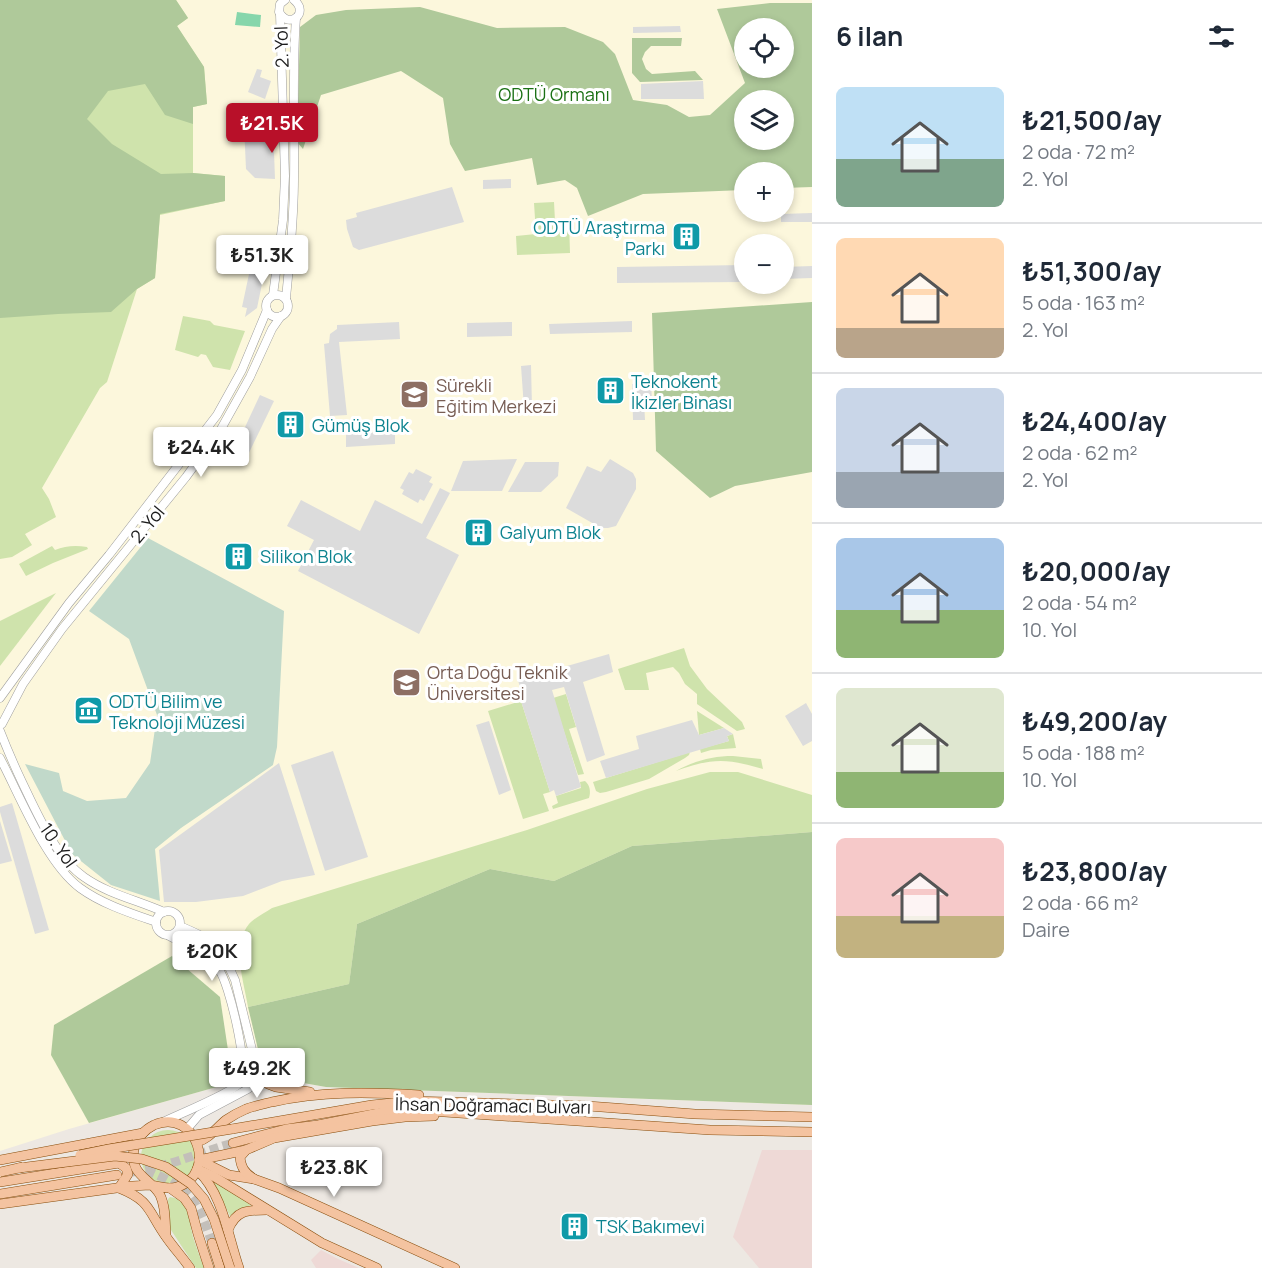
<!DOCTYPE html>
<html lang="tr">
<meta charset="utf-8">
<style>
:root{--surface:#fff;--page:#f2f2f3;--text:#1f2937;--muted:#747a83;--line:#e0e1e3;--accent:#b81029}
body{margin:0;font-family:Manrope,sans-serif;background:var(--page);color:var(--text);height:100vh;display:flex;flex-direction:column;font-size:22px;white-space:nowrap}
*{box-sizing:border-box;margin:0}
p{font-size:20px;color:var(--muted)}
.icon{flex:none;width:33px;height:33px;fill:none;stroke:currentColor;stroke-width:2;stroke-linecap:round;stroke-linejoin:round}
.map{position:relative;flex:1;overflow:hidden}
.drawer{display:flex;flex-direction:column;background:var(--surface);width:450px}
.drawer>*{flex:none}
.fabs{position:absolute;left:734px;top:18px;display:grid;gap:12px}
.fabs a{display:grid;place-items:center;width:60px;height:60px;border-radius:50%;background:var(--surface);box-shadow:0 3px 9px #0003;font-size:30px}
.price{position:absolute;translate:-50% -51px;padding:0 14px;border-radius:6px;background:#fff;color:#222;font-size:20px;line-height:39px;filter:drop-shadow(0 2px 3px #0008)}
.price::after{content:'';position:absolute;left:50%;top:36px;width:18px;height:14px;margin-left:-9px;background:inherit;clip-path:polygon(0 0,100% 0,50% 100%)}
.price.current{background:var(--accent);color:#fff}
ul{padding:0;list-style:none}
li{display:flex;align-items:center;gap:18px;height:150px;padding:0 24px}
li+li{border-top:2px solid var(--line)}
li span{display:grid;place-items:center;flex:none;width:168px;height:120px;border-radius:9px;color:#555}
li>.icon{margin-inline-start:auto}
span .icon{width:72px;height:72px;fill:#fffc;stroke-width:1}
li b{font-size:26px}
h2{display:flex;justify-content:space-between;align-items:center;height:72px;padding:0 24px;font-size:26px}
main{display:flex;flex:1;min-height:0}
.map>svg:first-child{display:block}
</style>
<main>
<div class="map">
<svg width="812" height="1268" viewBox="0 0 812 1268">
<rect width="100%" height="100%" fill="#ede8e2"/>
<path fill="#fcf7dc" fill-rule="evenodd" d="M0 0H812V1105L326 1087 292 1081 220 1086 69 1129 0 1151ZM744 28H783V68H744ZM744 100H783V140H744ZM744 172H783V212H744ZM744 244H783V284H744Z"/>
<g fill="#eed9d6">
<polygon points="762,1150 812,1150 812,1268 759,1268 733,1237"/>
<polygon points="321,1250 338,1259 359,1268 316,1268 311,1260"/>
</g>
<g fill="#cfe3ac">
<polygon points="0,0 176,0 188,18 177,26 204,67 207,104 193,107 193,173 225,176 225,201 160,215 155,278 137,289 107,382 100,388 42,488 49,499 56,517 25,534 32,545 12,557 0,559"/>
<polygon points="554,202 555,221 569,220 570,253 517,255 516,236 536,234 534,203"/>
<polygon points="183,316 210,321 214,325 245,331 230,370 213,367 206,355 201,354 198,357 175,350"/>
<path d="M52 546 55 550C65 546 75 545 87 547L88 549 53 563 26 576 19 564Z"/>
<polygon points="56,593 0,666 0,621"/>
<polygon points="684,648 690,666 707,689 742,722 745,729 737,731 697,704 697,694 685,684 679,673 673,667 646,673 649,690 625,690 618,669"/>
<polygon points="566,694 576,727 569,729 584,774 578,775 553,698"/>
<polygon points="521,701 550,792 543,794 549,811 523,819 488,711"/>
<polygon points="697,711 724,728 699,735"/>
<polygon points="733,734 736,748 711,750 701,753 700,749 729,741 727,736"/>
<polygon points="690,752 689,755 685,758 649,779 606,792 600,793 596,791 593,782"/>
<path d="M733 756 761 759 763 769C726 758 712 758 676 771 694 761 713 756 733 756Z"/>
<path d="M710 772H738L812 795V832L632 846 554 881 490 869 357 924 349 984 248 1007C244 982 231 946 249 924 254 918 265 913 272 908L527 830 647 789Z"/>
<path d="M585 781C590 785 591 792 589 798L553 809 552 806 558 803 556 796 581 788 580 782Z"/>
<circle cx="168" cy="1157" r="27"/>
<polygon points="213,1181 252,1205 237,1210 230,1216"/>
<path d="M170 1197C191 1199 189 1226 194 1240 197 1250 201 1259 204 1268H196L171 1230 169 1226 168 1199Z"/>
</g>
<g fill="#afc99a" fill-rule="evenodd">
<polygon points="0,0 176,0 188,18 177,26 204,67 207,104 193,107 193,124 165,115 145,84 108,91 87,119 112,144 161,174 193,173 225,176 225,201 160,214 155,278 137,289 111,312 58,314 0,318"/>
<path d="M770 3H812V187L783 188V172H744V190L643 194 588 216 577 188 565 180 537 185 532 158 465 171 450 144 443 98 401 71 321 95 303 149 297 142 300 27 316 15 346 10 420 7 497 28 565 27 603 42 615 54 633 100 667 105 689 117 710 115 745 83 717 9ZM744 28H783V68H744ZM744 100H783V140H744Z"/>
<polygon points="632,38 682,38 681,46 651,46 645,52 642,59 646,69 652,74 695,71 703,80 640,82 632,73"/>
<polygon points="812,302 812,472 735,486 710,498 656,451 652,313"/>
<polygon points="812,832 812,1105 326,1087 292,1081 261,1062 248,1007 349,984 357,924 490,869 554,881 632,846"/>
<polygon points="172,956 220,997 231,1070 220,1086 89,1123 51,1055 54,1025"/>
</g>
<polygon fill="#c1d9ca" points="148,538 284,611 277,747 273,765 181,828 155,849 160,901 111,885 72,854 25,764 59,773 63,791 87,801 126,798 150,763 157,715 129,639 89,611"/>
<polygon fill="#86d6ab" points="237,12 261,15 260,27 235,25"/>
<g fill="#dcdcdc">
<polygon points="680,26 681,32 633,33 633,27"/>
<polygon points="257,69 262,70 260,77 271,81 265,99 248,92"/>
<polygon points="703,81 704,99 641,99 641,84"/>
<polygon points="244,125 273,125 275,179 255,178 246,169"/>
<polygon points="511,179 511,188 483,189 483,180"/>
<polygon points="452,187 464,222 359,250 353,247 347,229 346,220 357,217 356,213"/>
<polygon points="812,213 812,222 781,222 781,214"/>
<polygon points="217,244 264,254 263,259 267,260 257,308 245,317 247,308 242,307 252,260 218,252"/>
<polygon points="744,265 744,282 617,283 617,267"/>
<polygon points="812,266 812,278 783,279 783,267"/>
<polygon points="632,321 632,332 550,334 549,324"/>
<polygon points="399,322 400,339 339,342 347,415 330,416 324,344 329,343 330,334 337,329 337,325"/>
<polygon points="512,322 512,336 467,337 467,323"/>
<polygon points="531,365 532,408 524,408 521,366"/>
<polygon points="651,383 652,400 644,401 645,420 633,420 632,384"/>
<polygon points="260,395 274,401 245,461 232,455"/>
<polygon points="395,432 395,444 346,447 346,433"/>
<polygon points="517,459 502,491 451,491 463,461"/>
<polygon points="610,459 633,473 636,479 636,489 616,526 608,528 601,528 566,508 587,466 601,472"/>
<polygon points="525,462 559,462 558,476 541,492 508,492"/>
<polygon points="416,469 432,477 429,482 433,484 424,501 420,499 418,503 402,494 404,490 400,488 409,472 413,474"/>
<polygon points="440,488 450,493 426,538 459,555 419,634 298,571 314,540 287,526 301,500 360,531 375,500 422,524"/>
<polygon points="609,654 613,672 583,682 605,755 587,762 564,687 552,690 581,787 556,796 554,790 550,792 521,701 523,699 518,680"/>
<polygon points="806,703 812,714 812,741 803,746 785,716"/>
<polygon points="692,720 699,735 724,728 733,734 727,736 729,741 606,778 600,761 639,749 636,736"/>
<polygon points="489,721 511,790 499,795 476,725"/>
<polygon points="333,751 368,857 325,871 291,765"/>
<polygon points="279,763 315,875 282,881 243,896 196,902 164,902 159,850"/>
<polygon points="12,803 49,930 35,934 0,812 0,807"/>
<polygon points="0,821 12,861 0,864"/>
</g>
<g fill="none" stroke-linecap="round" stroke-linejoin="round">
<g stroke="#c3bfba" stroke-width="9" stroke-dasharray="9 4.5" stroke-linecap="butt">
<path d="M146 1170C190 1188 197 1199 212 1243"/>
<path d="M132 1172C167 1167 198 1153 233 1143"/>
</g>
<defs>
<g id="minor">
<path d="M285 0 280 4 279 12C289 30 310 13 294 0"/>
<circle cx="277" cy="306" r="11"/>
<polyline points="273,295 283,220 285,176 280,14"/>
<path d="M286 298C290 258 294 219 294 179 295 125 292 71 296 18"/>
<polyline points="0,698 69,603 109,555 217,415 242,370 267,310"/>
<polyline points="2,724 23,684 62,629 186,477 221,429 250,377 272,329 281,316"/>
<path d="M0 731C7 749 14 765 22 782 36 811 56 858 84 877 108 894 137 900 164 912"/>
<path d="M0 758C20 796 46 863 80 888 102 904 130 913 156 922"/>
<circle cx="168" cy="923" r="12"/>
<path d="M180 926C189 930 199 934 207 939 220 949 229 966 235 980L258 1074 252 1085 248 1089 199 1115 187 1129"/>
<path d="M163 1122C177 1115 234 1092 241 1082 249 1068 229 982 219 970 204 953 189 946 169 936"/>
</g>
<g id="major">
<polyline points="258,1074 268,1084 276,1087 310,1092"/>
<polyline points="232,1129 372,1105 412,1101 588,1106 695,1114 812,1117"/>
<path d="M197 1142C209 1139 216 1128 226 1120 232 1116 239 1112 246 1109 254 1106 264 1104 272 1102 321 1091 369 1092 419 1095"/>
<polyline points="233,1143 286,1129 318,1125 389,1111 415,1110 710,1130 812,1132"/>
<polyline points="0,1160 143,1133"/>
<polyline points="199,1160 229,1175 254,1179 279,1188 455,1268"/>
<polyline points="199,1160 246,1150"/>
<path d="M119 1163 126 1168 128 1174 119 1188C152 1201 148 1212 167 1238 174 1248 183 1258 190 1268"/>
<polyline points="197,1169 213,1176 322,1243 377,1268"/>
<path d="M198 1171C223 1194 228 1237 239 1268"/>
<path d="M254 1179C245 1173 241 1168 240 1157L246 1150 274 1138 372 1121 405 1117 434 1116"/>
<polyline points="0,1182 119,1163 122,1161"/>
<polyline points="170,1188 184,1198 191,1208 198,1234 209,1268"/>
<polyline points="0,1194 117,1175"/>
<path d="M0 1204 131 1186C137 1186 144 1185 150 1185 159 1186 167 1190 177 1187 219 1174 196 1107 154 1125 144 1130 137 1138 134 1149 129 1176 151 1178 160 1195 166 1207 165 1223 166 1236"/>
<path d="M228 1230C236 1210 247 1210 267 1210"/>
<polyline points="212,1243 220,1268"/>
</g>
</defs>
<use href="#minor" stroke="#9d9d9d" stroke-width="9"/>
<use href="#major" stroke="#884d0c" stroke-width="10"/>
<use href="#minor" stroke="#fff" stroke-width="8"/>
<use href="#major" stroke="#f4c3a0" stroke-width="9"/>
<defs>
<g id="major-bridge">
<polyline points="80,1155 109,1149 232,1129"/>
<polyline points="19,1168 115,1156 142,1159 166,1167 191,1184 204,1199 214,1219 230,1268"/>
<polyline points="0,1172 23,1167"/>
</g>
</defs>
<use href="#major-bridge" stroke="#884d0c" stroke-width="10" stroke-linecap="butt"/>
<use href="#major-bridge" stroke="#f4c3a0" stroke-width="9"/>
</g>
<defs>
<symbol id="building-square" viewBox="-11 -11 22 22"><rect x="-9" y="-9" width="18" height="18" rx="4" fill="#0f9aa8" stroke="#fff"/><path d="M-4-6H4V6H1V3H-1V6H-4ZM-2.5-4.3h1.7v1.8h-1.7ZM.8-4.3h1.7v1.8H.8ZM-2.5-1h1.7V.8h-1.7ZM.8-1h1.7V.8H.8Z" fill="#fff"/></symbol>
<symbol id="school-square" viewBox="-11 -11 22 22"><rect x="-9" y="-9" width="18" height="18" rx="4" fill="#8d6e63" stroke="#fff"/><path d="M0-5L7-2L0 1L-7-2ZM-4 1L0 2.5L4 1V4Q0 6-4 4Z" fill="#fff"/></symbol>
<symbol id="university-square" viewBox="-11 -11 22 22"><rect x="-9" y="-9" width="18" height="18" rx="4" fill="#8d6e63" stroke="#fff"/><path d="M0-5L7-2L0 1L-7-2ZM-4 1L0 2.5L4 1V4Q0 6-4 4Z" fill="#fff"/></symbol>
<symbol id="museum-square" viewBox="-11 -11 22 22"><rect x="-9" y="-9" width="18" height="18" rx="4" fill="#0f9aa8" stroke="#fff"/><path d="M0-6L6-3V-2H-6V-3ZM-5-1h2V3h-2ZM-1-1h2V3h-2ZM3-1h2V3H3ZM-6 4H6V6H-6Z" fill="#fff"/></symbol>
</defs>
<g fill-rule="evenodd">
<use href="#building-square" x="670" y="220" width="33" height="33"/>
<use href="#building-square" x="594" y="374" width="33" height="33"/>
<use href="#school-square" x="398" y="378" width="33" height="33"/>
<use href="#building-square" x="274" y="408" width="33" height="33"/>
<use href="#building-square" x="462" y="516" width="33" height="33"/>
<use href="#building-square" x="222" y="540" width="33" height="33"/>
<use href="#university-square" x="390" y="666" width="33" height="33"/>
<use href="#museum-square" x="72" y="694" width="33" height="33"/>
<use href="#building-square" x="558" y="1210" width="33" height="33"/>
</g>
<g text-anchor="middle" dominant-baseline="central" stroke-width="6" stroke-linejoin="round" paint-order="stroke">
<g font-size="18" fill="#1c1c1c" stroke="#fff">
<text transform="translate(281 47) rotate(-92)">2. Yol</text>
<text transform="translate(147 524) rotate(-50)">2. Yol</text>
<text transform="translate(59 845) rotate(55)">10. Yol</text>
<text transform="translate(493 1105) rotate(1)">İhsan Doğramacı Bulvarı</text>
</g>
<g font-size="18" fill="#1a7014" stroke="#fff">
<text x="554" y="94">ODTÜ Ormanı</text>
</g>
<g font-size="18" fill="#0d838f" stroke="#fff" text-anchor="start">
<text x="665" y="227" text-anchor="end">ODTÜ Araştırma<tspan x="665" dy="21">Parkı</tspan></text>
<text x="631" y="381">Teknokent<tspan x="631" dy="21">İkizler Binası</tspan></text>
<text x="312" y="425">Gümüş Blok</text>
<text x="500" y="532">Galyum Blok</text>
<text x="260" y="556">Silikon Blok</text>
<text x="109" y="701">ODTÜ Bilim ve<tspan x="109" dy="21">Teknoloji Müzesi</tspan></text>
<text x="596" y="1226">TSK Bakımevi</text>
</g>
<g font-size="18" fill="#785e54" stroke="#fff" text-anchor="start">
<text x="436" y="385">Sürekli<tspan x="436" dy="21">Eğitim Merkezi</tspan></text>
<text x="427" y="672">Orta Doğu Teknik<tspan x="427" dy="21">Üniversitesi</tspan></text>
</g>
</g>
</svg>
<div class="fabs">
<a><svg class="icon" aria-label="locate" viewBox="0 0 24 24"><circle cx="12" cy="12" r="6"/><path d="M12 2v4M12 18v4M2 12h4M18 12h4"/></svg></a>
<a><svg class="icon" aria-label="layers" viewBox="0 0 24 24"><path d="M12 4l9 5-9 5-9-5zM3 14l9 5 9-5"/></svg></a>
<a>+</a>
<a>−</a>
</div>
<b class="price current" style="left:272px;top:154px">₺21.5K</b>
<b class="price" style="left:262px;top:286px">₺51.3K</b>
<b class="price" style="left:201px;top:478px">₺24.4K</b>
<b class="price" style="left:212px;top:982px">₺20K</b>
<b class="price" style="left:257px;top:1099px">₺49.2K</b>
<b class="price" style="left:334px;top:1198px">₺23.8K</b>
</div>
<section class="drawer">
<h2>6 ilan<svg class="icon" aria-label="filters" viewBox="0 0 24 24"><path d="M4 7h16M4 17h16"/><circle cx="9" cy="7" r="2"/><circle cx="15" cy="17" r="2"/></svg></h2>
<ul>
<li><span style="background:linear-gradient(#bfe0f5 60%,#7fa58c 0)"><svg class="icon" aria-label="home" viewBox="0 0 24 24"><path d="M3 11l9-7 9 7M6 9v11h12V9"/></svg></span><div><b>₺21,500/ay</b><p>2 oda · 72 m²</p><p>2. Yol</p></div></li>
<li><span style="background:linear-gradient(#ffd9b3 75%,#b9a48a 0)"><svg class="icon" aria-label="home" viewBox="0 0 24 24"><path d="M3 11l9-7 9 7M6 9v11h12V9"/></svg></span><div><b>₺51,300/ay</b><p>5 oda · 163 m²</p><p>2. Yol</p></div></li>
<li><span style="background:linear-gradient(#c9d6e8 70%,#9aa5b1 0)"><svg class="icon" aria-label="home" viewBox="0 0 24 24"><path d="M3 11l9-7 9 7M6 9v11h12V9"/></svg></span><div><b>₺24,400/ay</b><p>2 oda · 62 m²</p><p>2. Yol</p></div></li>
<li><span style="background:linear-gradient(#a9c7e8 60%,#8fb573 0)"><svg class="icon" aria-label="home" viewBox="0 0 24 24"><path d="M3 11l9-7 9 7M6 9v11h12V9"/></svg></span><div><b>₺20,000/ay</b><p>2 oda · 54 m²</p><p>10. Yol</p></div></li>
<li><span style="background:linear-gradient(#dfe7d0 70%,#8fb573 0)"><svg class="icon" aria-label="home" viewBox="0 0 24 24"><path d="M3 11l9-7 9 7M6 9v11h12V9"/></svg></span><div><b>₺49,200/ay</b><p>5 oda · 188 m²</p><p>10. Yol</p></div></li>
<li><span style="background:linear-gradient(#f6c9c9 65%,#c2b280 0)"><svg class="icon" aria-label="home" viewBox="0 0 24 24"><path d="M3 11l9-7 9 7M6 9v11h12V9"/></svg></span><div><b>₺23,800/ay</b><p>2 oda · 66 m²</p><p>Daire</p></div></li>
</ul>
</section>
</main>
